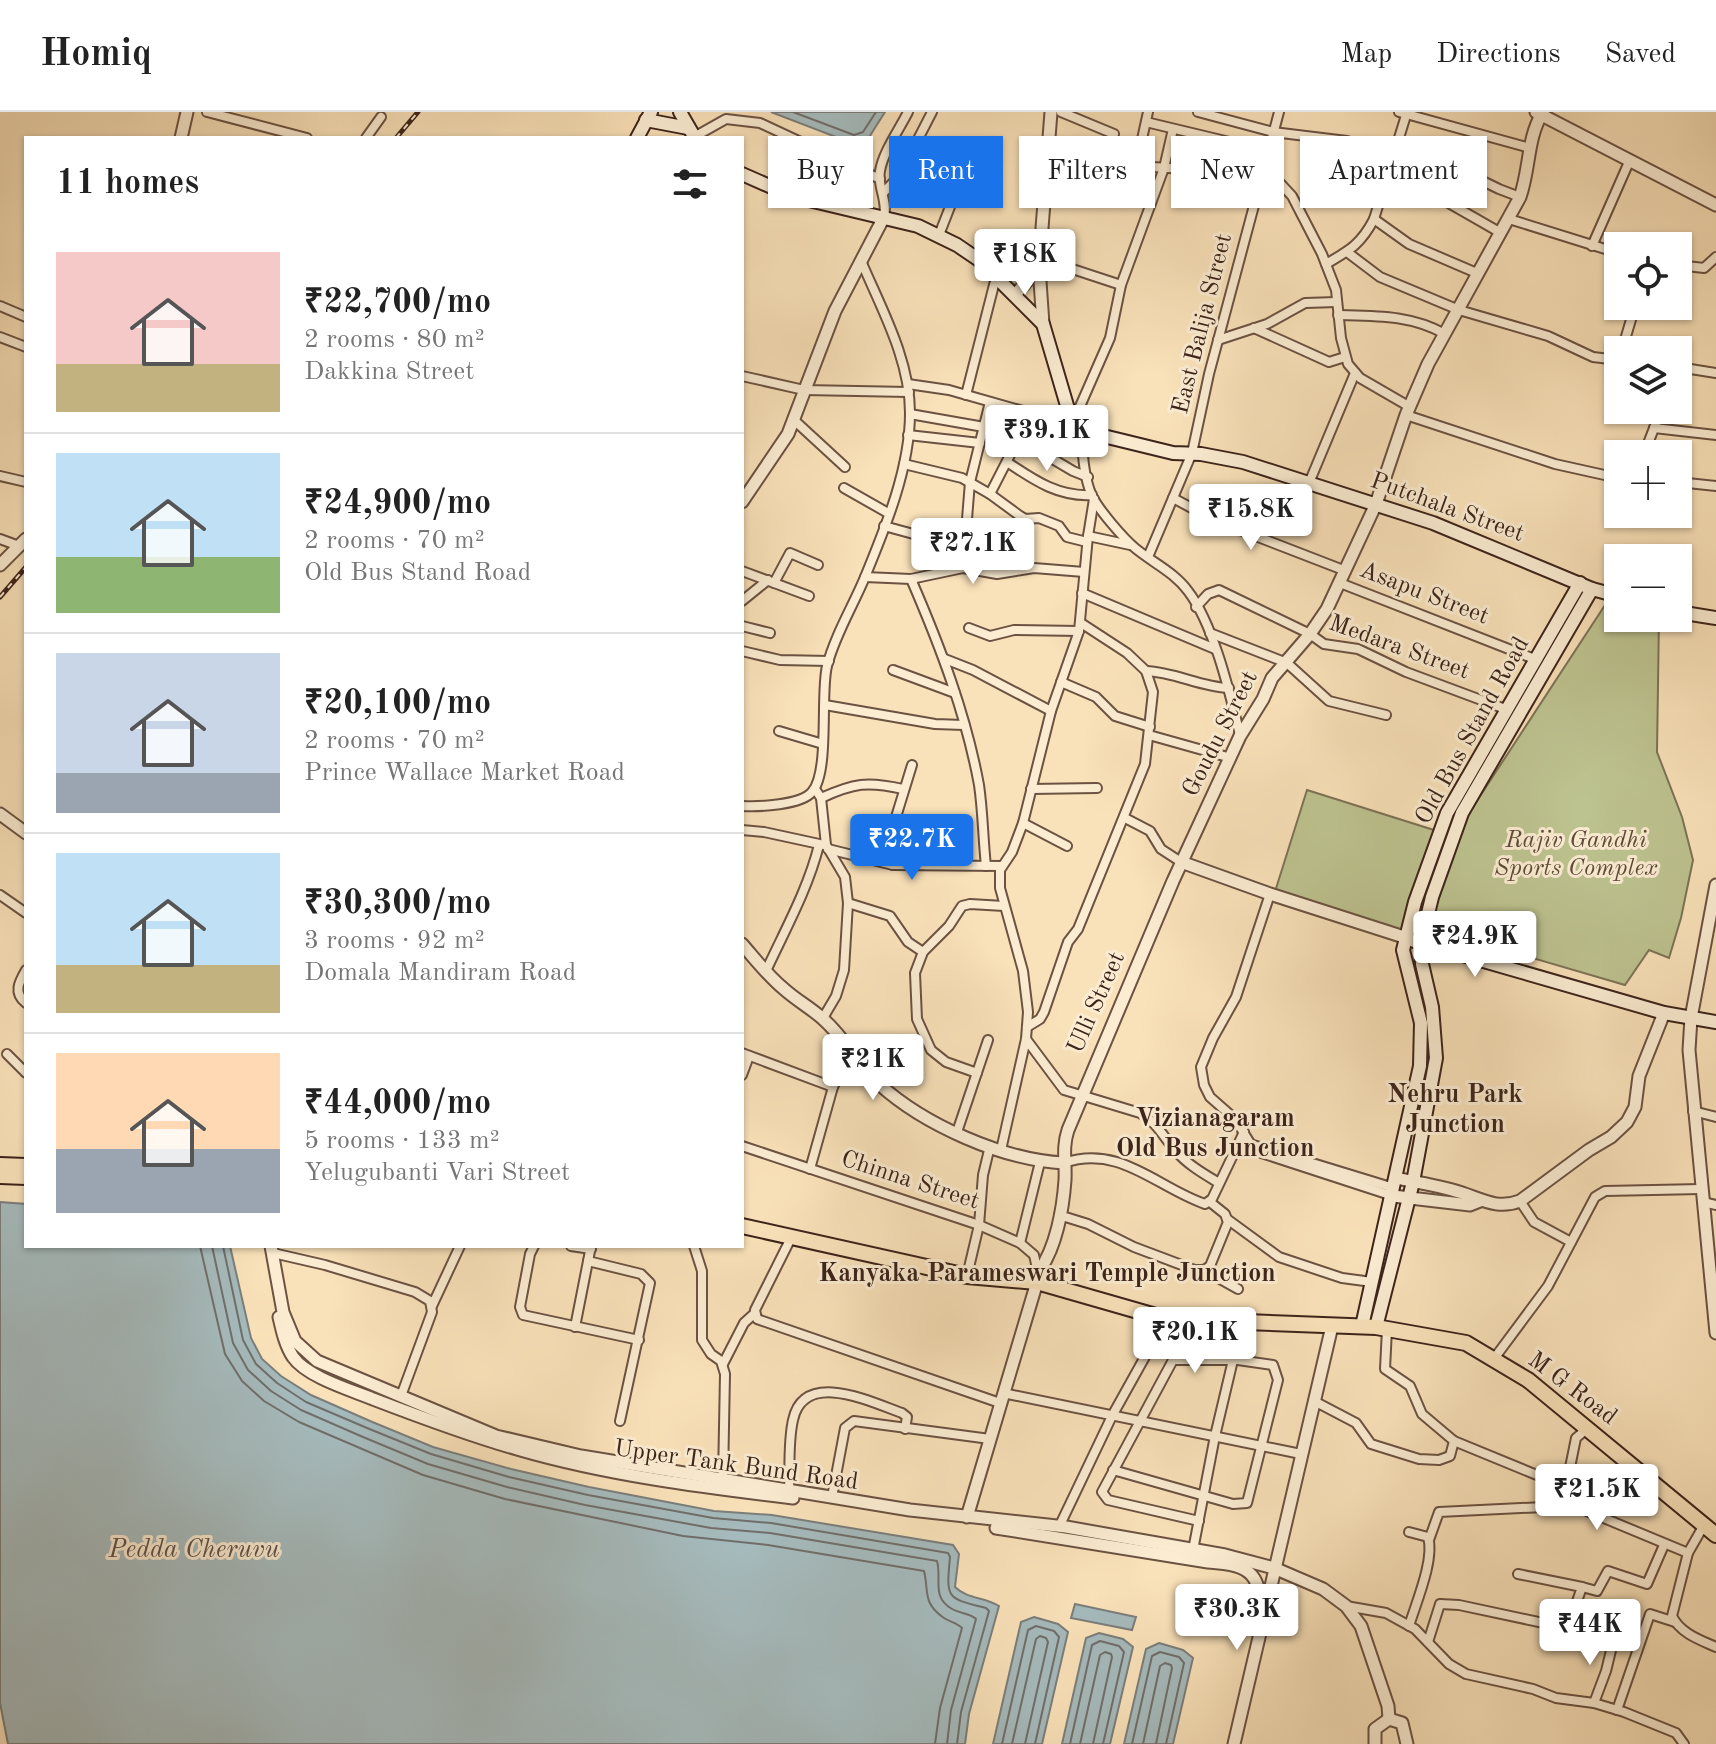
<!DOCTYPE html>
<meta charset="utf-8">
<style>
:root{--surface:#fff;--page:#f6f6f6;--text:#222;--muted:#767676;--line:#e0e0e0;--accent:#1a73e8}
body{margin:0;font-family:"Old Standard TT",serif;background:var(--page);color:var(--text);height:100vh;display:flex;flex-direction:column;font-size:30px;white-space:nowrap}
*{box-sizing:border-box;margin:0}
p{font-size:26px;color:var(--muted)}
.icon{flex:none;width:44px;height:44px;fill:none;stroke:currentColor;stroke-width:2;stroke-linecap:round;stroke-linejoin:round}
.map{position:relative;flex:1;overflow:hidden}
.details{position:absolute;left:24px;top:24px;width:720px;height:1112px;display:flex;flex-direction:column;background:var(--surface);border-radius:0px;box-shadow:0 2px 6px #0004}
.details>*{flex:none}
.hud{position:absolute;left:768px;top:24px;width:760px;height:72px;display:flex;gap:16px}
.fabs{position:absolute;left:1604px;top:120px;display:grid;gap:16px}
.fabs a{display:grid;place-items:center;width:88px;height:88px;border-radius:0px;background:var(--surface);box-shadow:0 2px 6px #0004;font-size:40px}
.price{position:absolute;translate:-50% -68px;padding:0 18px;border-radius:8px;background:#fff;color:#222;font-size:26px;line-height:52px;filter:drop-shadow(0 2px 4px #0008)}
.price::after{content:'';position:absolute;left:50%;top:48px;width:24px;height:18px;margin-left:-12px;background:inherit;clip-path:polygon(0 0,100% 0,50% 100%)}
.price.selected{background:var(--accent);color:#fff}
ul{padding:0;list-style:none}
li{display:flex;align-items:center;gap:24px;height:200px;padding:0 32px}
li+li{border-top:2px solid var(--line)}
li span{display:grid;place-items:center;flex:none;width:224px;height:160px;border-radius:0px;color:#555}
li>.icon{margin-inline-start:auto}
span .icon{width:96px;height:96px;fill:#fffc;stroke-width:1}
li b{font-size:34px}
h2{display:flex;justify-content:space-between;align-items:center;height:96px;padding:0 32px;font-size:34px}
.pill{padding:0 28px;border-radius:0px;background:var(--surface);box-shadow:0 2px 6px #0004;font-size:28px;line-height:72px}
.pill.selected{background:var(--accent);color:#fff}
header{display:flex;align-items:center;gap:48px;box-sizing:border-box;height:112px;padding:0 40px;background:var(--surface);border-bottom:2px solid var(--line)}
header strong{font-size:38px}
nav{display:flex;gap:44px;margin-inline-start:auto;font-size:28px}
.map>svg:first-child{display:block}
</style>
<header>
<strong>Homiq</strong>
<nav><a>Map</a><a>Directions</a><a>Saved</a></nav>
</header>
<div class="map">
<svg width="1716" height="1632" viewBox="0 0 1716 1632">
<rect width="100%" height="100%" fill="#f9e1b9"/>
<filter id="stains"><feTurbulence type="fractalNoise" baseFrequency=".0025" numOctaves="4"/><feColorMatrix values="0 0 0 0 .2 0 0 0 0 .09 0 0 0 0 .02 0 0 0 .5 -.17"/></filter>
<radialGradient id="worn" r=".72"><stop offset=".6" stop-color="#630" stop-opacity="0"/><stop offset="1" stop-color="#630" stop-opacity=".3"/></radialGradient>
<g fill="#bdc390" stroke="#7c7355" stroke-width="2">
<polygon points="1609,487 1618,490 1618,506 1659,506 1657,640 1682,705 1693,748 1681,806 1669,846 1649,838 1625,873 1430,816 1447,759 1467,704"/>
<polygon points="1307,678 1437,719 1403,827 1273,786"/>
</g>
<g fill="#a5babc" stroke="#7b7e7b" stroke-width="2">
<polygon points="771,0 885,0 868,27 854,32"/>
<path d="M0 1090 26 1092V1134H230L251 1226 262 1247 281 1264 311 1283 370 1309 433 1335 511 1357 589 1375 714 1399 772 1403 953 1433 959 1442 955 1475C967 1487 985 1485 999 1494L969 1602 965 1632H8L0 1591Z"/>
<polygon points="1075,1492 1136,1505 1132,1518 1071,1506"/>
<polygon points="1034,1505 1058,1512 1068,1520 1042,1632 993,1632 1021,1510"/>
<polygon points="1099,1521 1123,1527 1133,1535 1110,1632 1062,1632 1086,1526"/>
<polygon points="1159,1531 1183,1538 1193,1546 1173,1632 1124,1632 1146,1537"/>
</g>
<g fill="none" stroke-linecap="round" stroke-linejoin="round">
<g stroke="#706e6b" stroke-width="2">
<polyline points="793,0 854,23 863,20 876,0"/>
<path d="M200 1134 225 1242 242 1269 264 1289 299 1310 423 1363 505 1387 683 1424 768 1433 924 1459C929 1479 922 1491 944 1506 950 1510 957 1511 962 1516L940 1596 935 1632"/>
<path d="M212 1134 233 1231 248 1258 271 1279 301 1298 363 1325 428 1352 507 1375 585 1393 711 1416 770 1421 937 1449C942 1467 931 1485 952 1497 961 1502 970 1501 976 1507L951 1598 947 1632"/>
<path d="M223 1134 243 1228 256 1252 277 1271 306 1290 367 1316 431 1342 509 1365 588 1383 713 1406 771 1411 948 1441 950 1445C946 1487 946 1486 986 1496L989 1499 961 1600 957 1632"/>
<polyline points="1002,1632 1028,1518 1036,1514 1054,1519 1059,1525 1035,1632"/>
<polyline points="1012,1632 1036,1527 1040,1524 1046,1526 1048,1530 1025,1632"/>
<polyline points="1070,1632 1092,1533 1100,1529 1119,1534 1124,1540 1103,1632"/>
<polyline points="1080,1632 1100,1543 1105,1540 1111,1542 1112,1545 1093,1632"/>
<polyline points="1132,1632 1152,1544 1160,1540 1179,1545 1184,1551 1166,1632"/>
<polyline points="1143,1632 1160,1554 1165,1551 1171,1553 1172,1556 1156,1632"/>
</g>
<defs>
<g id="minor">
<polyline points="207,0 307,26"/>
<polyline points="1061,0 1114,22"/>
<polyline points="1198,0 1273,20 1347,29 1456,56 1499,77 1520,85"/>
<polyline points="1399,0 1530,36"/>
<polyline points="1146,10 1267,39"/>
<polyline points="694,25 726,7 760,11 880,67"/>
<polyline points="366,26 381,5"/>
<polyline points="1045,48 1261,62 1279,70 1292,84 1322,142 1336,178 1341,226 1348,252 1360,266 1410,295"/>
<polyline points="1136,54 1148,0"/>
<polyline points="1387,65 1426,78 1501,121"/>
<polyline points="884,80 899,64 932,0"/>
<polyline points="1043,80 1110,90"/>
<path d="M884 105C888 88 877 75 880 59 883 40 899 18 908 0"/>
<polyline points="1374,107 1409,132 1479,162"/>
<polyline points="1509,107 1618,141"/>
<polyline points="939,123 962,64"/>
<polyline points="1592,134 1629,50"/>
<polyline points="1347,140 1380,165 1459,198 1548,224 1593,245 1618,248"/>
<polyline points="1039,146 1121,173"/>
<path d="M1326 152C1350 138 1361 132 1374 107L1407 0"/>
<polyline points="1678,153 1704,156 1716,145"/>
<polyline points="0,194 26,205"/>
<path d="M1338 203C1377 204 1411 203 1445 222"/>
<polyline points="1254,216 1329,250 1345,245"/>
<polyline points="0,225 26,235"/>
<polyline points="1218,228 1267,212 1305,191 1337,190"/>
<polyline points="1622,238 1635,194"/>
<polyline points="1678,255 1716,261"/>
<polyline points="742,264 804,278 909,280"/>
<polyline points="908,272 949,278 1051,307 1074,308 1110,226 1121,173 1164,56 1173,17"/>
<polyline points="966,283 996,165"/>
<polyline points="910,302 984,315"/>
<polyline points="1406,303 1555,352 1618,366"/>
<polyline points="794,308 845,355"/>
<polyline points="1654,316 1716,323"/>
<path d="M1083 317C1081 336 1084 366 1092 384 1099 398 1123 426 1135 436 1153 451 1174 460 1188 479 1214 513 1230 582 1240 623"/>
<polyline points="908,323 980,331"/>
<polyline points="1019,327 1073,359 1088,365"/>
<polyline points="1644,342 1661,298"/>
<path d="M1007 350C1034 368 1058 385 1092 383"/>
<polyline points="904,352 962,366 990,382 1020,404 1025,407 1039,406 1059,414 1067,425 1087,430"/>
<polyline points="0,364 26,370"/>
<polyline points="1678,370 1716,374"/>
<polyline points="1309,371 1355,261"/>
<polyline points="844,376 888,401"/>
<polyline points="990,382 1031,302"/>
<polyline points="1173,386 1214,408 1346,459"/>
<polyline points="884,414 965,436"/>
<polyline points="1088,424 1130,433"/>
<polyline points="0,427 19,434"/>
<polyline points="1148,445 1192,341 1209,262 1279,0"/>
<polyline points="963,456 970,370 990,290"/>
<polyline points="742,459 809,484"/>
<polyline points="865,465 911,467 963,456 997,462 1034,456 1084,460"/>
<path d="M911 467C940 534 966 602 979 673 983 700 983 727 986 754"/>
<polyline points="774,471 790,441 818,453"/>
<polyline points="1340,471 1537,548"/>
<polyline points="1082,481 1215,537"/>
<polyline points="742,489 768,468"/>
<polyline points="1196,495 1208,482 1219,478 1310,522 1324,532 1358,537 1406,560 1508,598"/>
<polyline points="742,514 770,521"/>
<polyline points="969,516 990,524 1014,518 1079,519"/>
<polyline points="1210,521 1287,551 1329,589 1386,603"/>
<polyline points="742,539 780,548 829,549"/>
<polyline points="945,547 973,558 1051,599"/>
<polyline points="893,558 955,581"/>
<path d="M1146 559C1175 560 1200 575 1229 576"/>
<polyline points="1061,570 1096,585 1115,604 1150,615"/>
<polyline points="825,593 935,612 964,613"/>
<polyline points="779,619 823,632"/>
<polyline points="1149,623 1231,646"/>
<polyline points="815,677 821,686 826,733 845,765 848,791 844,858 836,884 823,906"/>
<polyline points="1031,677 1097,676"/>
<path d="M821 686C854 671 867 669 903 677"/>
<path d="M742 694C759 695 801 693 812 680 830 660 820 582 827 554 835 523 853 494 865 465 886 414 910 356 910 301 910 248 882 198 862 151"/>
<polyline points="1125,706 1150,719 1161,737 1181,750"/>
<polyline points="1023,711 1067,734"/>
<polyline points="742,718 764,720 824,733"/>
<polyline points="828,737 893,753 1002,754"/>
<polyline points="893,753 896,705 912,653"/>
<polyline points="1270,782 1236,885 1213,926 1201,955 1204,973 1210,985 1235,1007 1255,1039 1393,1084"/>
<polyline points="0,783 26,801"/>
<polyline points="848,791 890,804 908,830 923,840"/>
<path d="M26 858C19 870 13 881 26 891"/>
<path d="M766 859C785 818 808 777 819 733"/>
<polyline points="1027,915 1040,907 1044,900 1068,830 1078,817 1145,652 1153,580 1146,559 1127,541 1081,511"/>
<path d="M1026 927 1064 978 1140 1001C1158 1011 1163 1025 1176 1039 1188 1053 1204 1062 1219 1071"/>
<polyline points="742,941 833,975"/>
<polyline points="7,942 26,961"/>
<polyline points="977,961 946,950 931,938 917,907 915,861 923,840 949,814 962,794 970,792 1004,794"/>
<polyline points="742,963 749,944"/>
<polyline points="1693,999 1716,1005"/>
<polyline points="957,1020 988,928"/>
<polyline points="1250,1032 1394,1076"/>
<polyline points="742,1034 979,1113 1020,1131 1034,1143 1038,1161"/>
<polyline points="1001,1038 1026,927 1028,900 1023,859 1000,776 1000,758 1012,740 1023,711 1051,599 1079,519 1088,424 1094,387"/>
<path d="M1064 1051C1120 1032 1156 1075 1205 1092L1212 1087 1244 1020"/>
<polyline points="810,1057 833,975 851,939"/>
<polyline points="1520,1089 1534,1110 1571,1130"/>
<polyline points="1703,1090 1716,1093"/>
<polyline points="1059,1103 1088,1112 1134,1135 1195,1158 1204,1158 1210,1154 1228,1110 1225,1102 1210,1090"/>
<polyline points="1227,1107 1279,1145 1342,1166 1372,1170"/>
<polyline points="792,1124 755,1198 757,1207 1000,1291"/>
<polyline points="1020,1131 1040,1050"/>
<polyline points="534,1134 530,1142 520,1195 523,1203 639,1228"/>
<polyline points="571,1134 591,1137"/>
<polyline points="694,1134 702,1159 702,1228 711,1242 721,1249 725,1262 723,1367"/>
<polyline points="273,1141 325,1153 415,1180 430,1189 432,1200 401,1284"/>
<polyline points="588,1149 641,1162 650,1171 620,1309"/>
<polyline points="1204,1158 1238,1177"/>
<polyline points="967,1164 979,1113 983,1063 990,1034"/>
<polyline points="432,1194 460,1134"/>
<polyline points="575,1215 591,1134"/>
<polyline points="1493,1248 1548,1174 1595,1085 1605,1079 1701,1077"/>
<polyline points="723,1252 744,1211 755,1201"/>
<polyline points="1003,1281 1301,1342"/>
<polyline points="1314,1289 1356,1311 1371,1332 1419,1347 1439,1348 1450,1344 1454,1329 1422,1302 1410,1274 1385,1257 1387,1217"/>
<polyline points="1454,1329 1566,1375 1563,1394"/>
<polyline points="1113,1358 1233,1392 1247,1391 1278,1268 1273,1253 1238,1248 1173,1248 1102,1380 1108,1388 1199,1409"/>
<polyline points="1566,1375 1576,1326 1588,1316"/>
<path d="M789 1378C790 1356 788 1330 793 1308 804 1257 871 1290 902 1301L907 1305 905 1317"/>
<polyline points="832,1385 845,1316 854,1309 990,1327"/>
<path d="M1704 1413 1688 1441 1672 1504C1680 1521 1700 1528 1716 1535"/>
<polyline points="1059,1415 1112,1304 1166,1207"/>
<polyline points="1429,1428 1439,1400 1563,1394 1582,1397 1688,1441"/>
<polyline points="1193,1438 1215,1324 1233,1248"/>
<polyline points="1518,1462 1582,1475 1568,1515"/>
<polyline points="1582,1475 1597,1479 1608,1459 1647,1472 1664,1433"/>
<polyline points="1346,1494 1386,1501 1415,1517 1449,1552 1466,1562 1533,1577 1556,1586 1594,1591 1624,1600 1676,1621 1684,1632"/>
<path d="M1409 1514C1416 1491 1435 1447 1428 1425L1409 1420"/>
<polyline points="1428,1530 1440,1492 1459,1493 1614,1526 1606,1559 1594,1591"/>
<polyline points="1617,1598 1650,1502 1675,1510"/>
</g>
<g id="tertiary">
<polyline points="1536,0 1716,93"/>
<polyline points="181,26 187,0"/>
<polyline points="1015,183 1039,155"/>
<polyline points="1043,212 1039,155 1051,0"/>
<polyline points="742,390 788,322 835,199 884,105"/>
<polyline points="0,453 26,427"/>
<polyline points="0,702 26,721"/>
<polyline points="1181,750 1270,782 1404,825"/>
<polyline points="1716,773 1691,906 1689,938 1716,1221"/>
<path d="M742 832C755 847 768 864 784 877 796 888 811 896 823 907 845 926 858 953 879 972 924 1013 1003 1048 1064 1051"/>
<path d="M1396 1066C1419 1071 1444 1074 1465 1082 1485 1089 1499 1097 1520 1089L1589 1038 1611 1025 1627 1010 1635 995 1639 964 1664 901"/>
<polyline points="1393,1084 1470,1093 1480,1089"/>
<polyline points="271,1134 283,1200 295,1229 317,1249 496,1324 581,1344 910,1398 1066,1415 1225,1443 1274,1456 1323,1477 1346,1494 1361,1514 1388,1594 1389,1607"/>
<path d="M1039 1159C1056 1136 1063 1097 1065 1068 1066 1050 1062 1036 1068 1018L1173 769 1240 624 1263 587 1272 566 1310 522 1327 497 1376 392 1406 303 1428 252 1520 85C1530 57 1527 25 1543 0"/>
<path d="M279 1205C282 1218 285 1233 293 1245 307 1265 351 1278 373 1287 420 1305 468 1323 517 1337 606 1363 701 1375 793 1386"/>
<polyline points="967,1405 1037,1170"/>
<path d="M996 1416 1208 1450C1255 1453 1260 1463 1262 1509"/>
<polyline points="1389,1607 1402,1611 1407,1632"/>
<polyline points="1234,1632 1332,1214"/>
<polyline points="1375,1632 1375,1617 1389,1607"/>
</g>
<g id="secondary">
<polyline points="680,0 695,26"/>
<polyline points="646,8 688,16"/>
<polyline points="637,26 651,0"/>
<polyline points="742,62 792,84 918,114 957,133 979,148 1043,212 1068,297 1078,312 1091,321 1173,341 1201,342 1243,350 1433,411 1592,477 1618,484"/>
<polyline points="1678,500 1716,506"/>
<polyline points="1414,829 1664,901 1716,910"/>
<polyline points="1362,1214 1420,954 1421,911 1403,838 1415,790 1447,701 1580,471"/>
<polyline points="1376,1215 1413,1070 1436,946 1432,895 1422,852 1421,831 1432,785 1462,701 1592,477"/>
</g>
<g id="primary">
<polyline points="0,1053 26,1054"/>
<polyline points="0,1064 26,1065"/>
<polyline points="742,1114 967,1164 1037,1170 1166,1207 1376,1215 1466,1231 1528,1268 1716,1423"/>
</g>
</defs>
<use href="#minor" stroke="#6b5242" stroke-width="12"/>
<use href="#tertiary" stroke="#6b5242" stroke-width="15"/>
<use href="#secondary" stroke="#3c231a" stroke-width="16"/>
<use href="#primary" stroke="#3c231a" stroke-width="18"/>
<use href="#minor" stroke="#fbecd2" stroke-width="8"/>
<use href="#tertiary" stroke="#fbecd2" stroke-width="11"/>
<use href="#secondary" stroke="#fbecd2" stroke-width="12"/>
<use href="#primary" stroke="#f9e1b9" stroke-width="14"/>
<defs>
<g id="rail">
<polyline points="396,26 418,0"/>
<polyline points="0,485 26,455"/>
</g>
</defs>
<use href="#rail" stroke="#3c231a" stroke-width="5"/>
<use href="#rail" stroke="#fbecd2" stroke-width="2" stroke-dasharray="6" stroke-linecap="butt"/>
</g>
<g text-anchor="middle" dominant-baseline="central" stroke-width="6" stroke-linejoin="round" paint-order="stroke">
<g font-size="24" fill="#3c231a" stroke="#fbecd2">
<text transform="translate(1203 212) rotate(-76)">East Balija Street</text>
<text transform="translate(1447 396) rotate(20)">Putchala Street</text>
<text transform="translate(1424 482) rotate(21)">Asapu Street</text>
<text transform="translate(1399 536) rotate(20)">Medara Street</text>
<text transform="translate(1473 619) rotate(-61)">Old Bus Stand Road</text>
<text transform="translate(1221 622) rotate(-63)">Goudu Street</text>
<text transform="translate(1097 891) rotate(-66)">Ulli Street</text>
<text transform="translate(910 1069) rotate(18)">Chinna Street</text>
<text transform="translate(1572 1277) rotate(37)">M G Road</text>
<text transform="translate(736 1354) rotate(8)">Upper Tank Bund Road</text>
</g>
<g font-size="24" font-style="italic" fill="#5c4b38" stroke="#fbecd2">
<text x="1576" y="729">Rajiv Gandhi<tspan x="1576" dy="28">Sports Complex</tspan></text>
</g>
<g font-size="26" font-weight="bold" fill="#3c231a" stroke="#fbecd2">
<text x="1455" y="983">Nehru Park<tspan x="1455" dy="30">Junction</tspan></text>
<text x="1215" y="1007">Vizianagaram<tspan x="1215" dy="30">Old Bus Junction</tspan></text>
<text x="1047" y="1162">Kanyaka Parameswari Temple Junction</text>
</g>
<g font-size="26" font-style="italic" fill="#5c504b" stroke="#fbecd2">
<text x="194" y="1438">Pedda Cheruvu</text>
</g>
</g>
<rect width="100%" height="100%" filter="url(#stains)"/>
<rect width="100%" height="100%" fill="url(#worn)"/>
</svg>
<div class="fabs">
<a><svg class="icon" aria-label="locate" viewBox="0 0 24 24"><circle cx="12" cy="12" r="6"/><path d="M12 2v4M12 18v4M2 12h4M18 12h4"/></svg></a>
<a><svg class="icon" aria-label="layers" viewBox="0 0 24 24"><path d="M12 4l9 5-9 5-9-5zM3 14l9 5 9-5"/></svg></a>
<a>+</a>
<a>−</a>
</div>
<b class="price" style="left:1025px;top:185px">₹18K</b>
<b class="price" style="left:1047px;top:361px">₹39.1K</b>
<b class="price" style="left:1251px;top:440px">₹15.8K</b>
<b class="price" style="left:973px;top:474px">₹27.1K</b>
<b class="price selected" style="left:912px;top:770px">₹22.7K</b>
<b class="price" style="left:1475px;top:867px">₹24.9K</b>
<b class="price" style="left:873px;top:990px">₹21K</b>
<b class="price" style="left:1195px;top:1263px">₹20.1K</b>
<b class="price" style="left:1597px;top:1420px">₹21.5K</b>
<b class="price" style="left:1237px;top:1540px">₹30.3K</b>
<b class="price" style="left:1590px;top:1555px">₹44K</b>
<div class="hud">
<a class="pill">Buy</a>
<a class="pill selected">Rent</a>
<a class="pill">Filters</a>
<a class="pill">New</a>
<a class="pill">Apartment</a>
</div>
<section class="details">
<h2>11 homes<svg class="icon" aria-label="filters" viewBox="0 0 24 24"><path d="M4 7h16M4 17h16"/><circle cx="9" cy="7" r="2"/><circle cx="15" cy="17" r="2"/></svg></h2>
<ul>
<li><span style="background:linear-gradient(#f6c9c9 70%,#c2b280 0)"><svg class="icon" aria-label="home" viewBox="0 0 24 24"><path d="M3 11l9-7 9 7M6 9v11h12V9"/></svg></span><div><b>₹22,700/mo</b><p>2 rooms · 80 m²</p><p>Dakkina Street</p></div></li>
<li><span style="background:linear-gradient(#bfe0f5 65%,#8fb573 0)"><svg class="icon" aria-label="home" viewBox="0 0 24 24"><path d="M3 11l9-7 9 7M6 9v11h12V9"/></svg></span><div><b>₹24,900/mo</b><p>2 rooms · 70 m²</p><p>Old Bus Stand Road</p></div></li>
<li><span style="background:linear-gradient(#c9d6e8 75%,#9aa5b1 0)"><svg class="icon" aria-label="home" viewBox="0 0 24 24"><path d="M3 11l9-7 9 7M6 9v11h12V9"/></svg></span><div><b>₹20,100/mo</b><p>2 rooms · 70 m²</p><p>Prince Wallace Market Road</p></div></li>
<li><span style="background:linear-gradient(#bfe0f5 70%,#c2b280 0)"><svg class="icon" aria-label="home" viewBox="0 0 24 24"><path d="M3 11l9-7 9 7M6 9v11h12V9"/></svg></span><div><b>₹30,300/mo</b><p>3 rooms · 92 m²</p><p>Domala Mandiram Road</p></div></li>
<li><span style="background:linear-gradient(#ffd9b3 60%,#9aa5b1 0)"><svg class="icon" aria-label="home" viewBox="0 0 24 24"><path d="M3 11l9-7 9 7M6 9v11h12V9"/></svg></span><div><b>₹44,000/mo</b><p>5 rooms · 133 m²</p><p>Yelugubanti Vari Street</p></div></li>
</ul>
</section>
</div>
